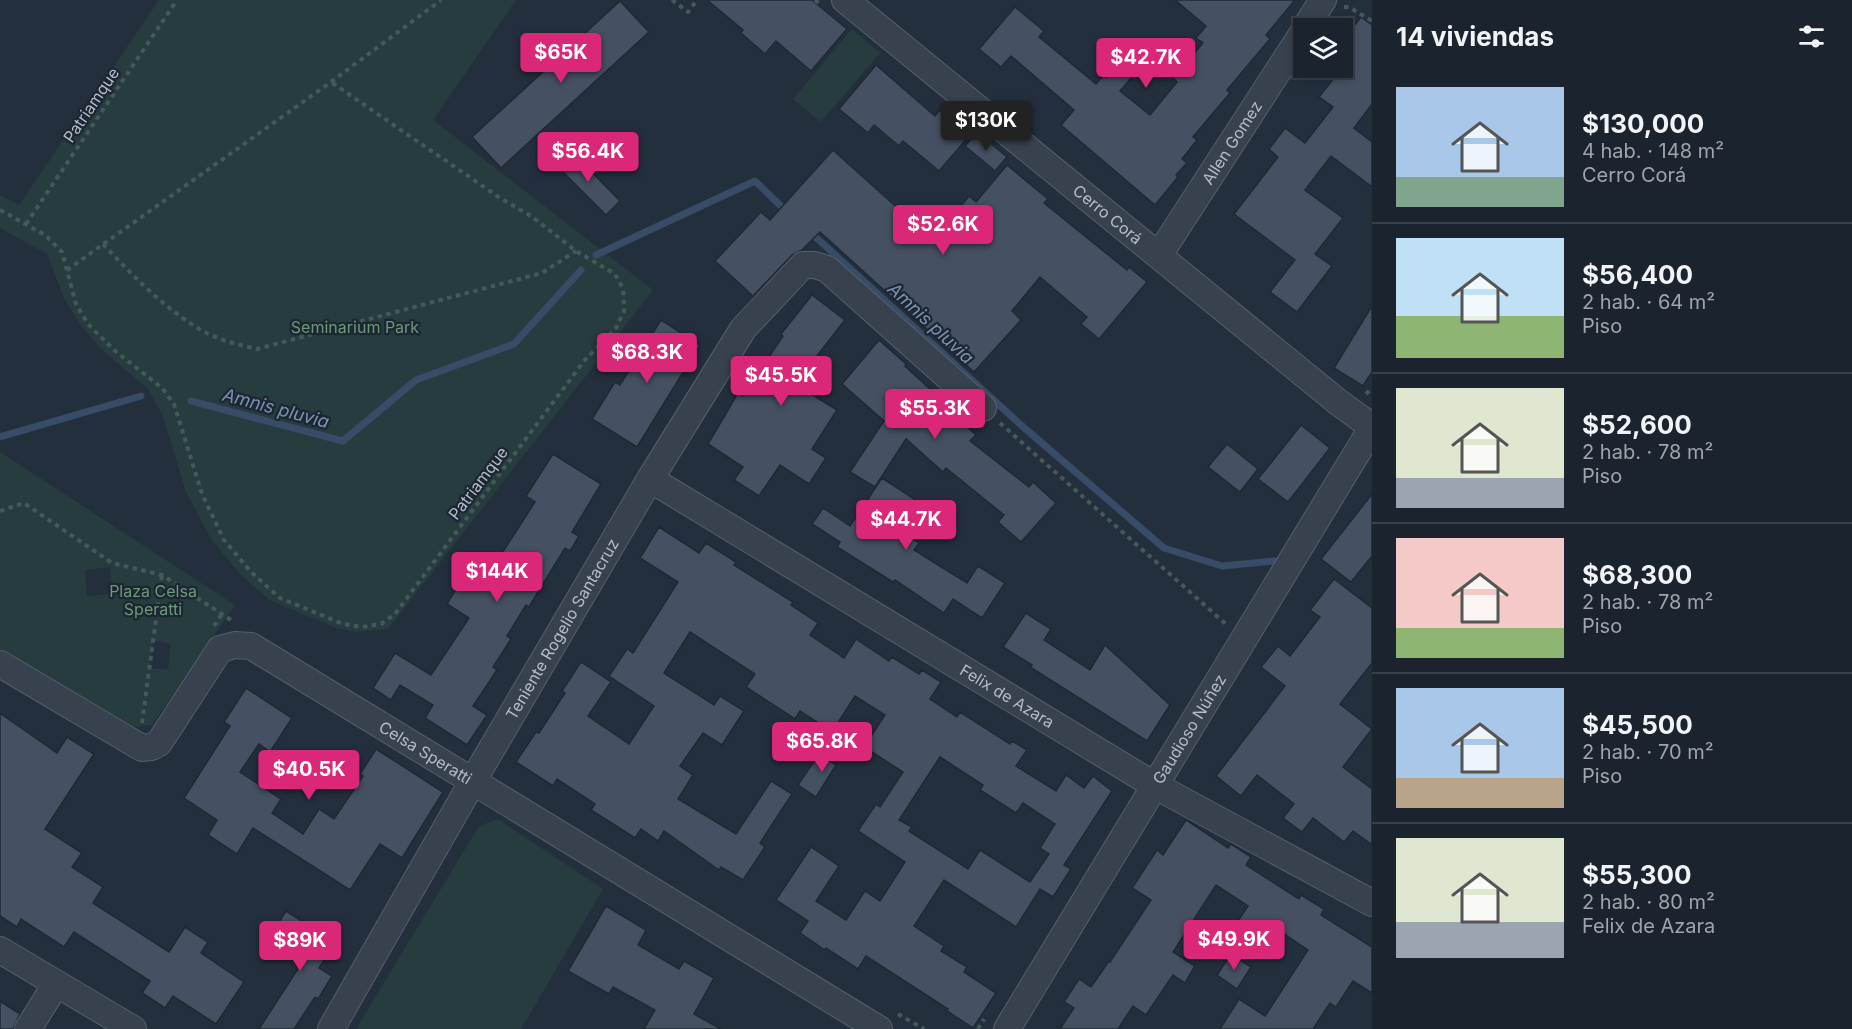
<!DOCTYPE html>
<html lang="es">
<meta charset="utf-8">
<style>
:root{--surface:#1b232e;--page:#242b36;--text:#f1f3f6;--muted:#a0a4aa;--line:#39404a;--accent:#db2777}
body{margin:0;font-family:Inter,sans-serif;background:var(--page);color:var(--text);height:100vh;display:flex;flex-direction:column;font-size:22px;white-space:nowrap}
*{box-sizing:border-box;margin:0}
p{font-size:20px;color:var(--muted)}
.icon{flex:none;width:33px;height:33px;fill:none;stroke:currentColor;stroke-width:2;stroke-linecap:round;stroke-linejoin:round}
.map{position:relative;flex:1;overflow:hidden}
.side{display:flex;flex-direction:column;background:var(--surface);width:480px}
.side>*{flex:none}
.tools{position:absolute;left:1293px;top:18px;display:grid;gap:12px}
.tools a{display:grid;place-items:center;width:60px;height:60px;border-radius:0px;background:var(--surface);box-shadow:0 3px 9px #0003,0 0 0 2px var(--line);font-size:30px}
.price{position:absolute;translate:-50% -51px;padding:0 14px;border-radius:6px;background:var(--accent);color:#fff;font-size:20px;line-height:39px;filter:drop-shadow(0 2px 3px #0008)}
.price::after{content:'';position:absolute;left:50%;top:36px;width:18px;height:14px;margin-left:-9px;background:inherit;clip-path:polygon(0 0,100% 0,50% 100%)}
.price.current{background:#222;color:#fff}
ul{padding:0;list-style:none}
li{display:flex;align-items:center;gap:18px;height:150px;padding:0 24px}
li+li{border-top:2px solid var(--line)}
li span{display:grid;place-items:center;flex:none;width:168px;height:120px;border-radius:0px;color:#555}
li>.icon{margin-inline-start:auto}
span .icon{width:72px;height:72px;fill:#fffc;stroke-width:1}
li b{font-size:26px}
h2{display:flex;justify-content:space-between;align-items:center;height:72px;padding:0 24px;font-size:26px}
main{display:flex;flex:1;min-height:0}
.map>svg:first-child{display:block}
</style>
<main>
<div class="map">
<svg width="1372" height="1029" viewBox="0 0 1372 1029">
<rect width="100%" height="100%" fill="#242f3e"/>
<g fill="#263c3f" fill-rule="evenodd">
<polygon points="159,0 516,0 433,120 653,290 388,629 356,632 334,627 269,600 239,573 211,539 186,492 162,414 147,388 104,352 81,326 64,298 47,254 0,228 0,195 19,205"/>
<polygon points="852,29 880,53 821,122 793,99"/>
<path d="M0 452 235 605 152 725 135 727 0 649ZM110 567 112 594 87 596 85 570ZM153 640 171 644 168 670 150 668Z"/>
<polygon points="498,819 603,889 521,1029 356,1029 479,826"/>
</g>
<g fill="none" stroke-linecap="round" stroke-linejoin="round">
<g stroke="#394c67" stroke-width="7">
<polyline points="809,231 1021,425 1164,548 1222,566 1274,561"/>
<polyline points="596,255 755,181 787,212"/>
<polyline points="191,401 343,441 416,380 514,344 581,270"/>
<polyline points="0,437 141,396"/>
</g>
</g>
<g fill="#455162" stroke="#1f2835" stroke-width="1.5" fill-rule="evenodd">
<polygon points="707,0 812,0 847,29 811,71 776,41 765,54 741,33 743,30"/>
<polygon points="1175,0 1295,0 1266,35 1270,39 1227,90 1230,93 1193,137 1197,140 1182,159 1187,163 1176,175 1178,177 1155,205 1061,125 1074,110 1011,56 1001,67 979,49 1015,7 1044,31 1039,37 1096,84 1103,76 1106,78 1124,58 1138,70 1120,91 1150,115 1177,82 1173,78 1203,43 1196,38 1206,26"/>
<polygon points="620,1 649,32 501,168 472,137"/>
<polygon points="1361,17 1372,25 1372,104 1354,128 1372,142 1372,187 1331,156 1305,190 1343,218 1315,254 1332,266 1297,312 1270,292 1295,260 1234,214 1278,157 1269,149 1285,128 1305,143 1333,107 1319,97 1342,68 1342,41"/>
<polygon points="876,65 935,116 940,110 970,135 939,171 903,141 899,146 874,125 868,133 839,109"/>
<polygon points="977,132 1007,157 995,171 965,146"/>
<polygon points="833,150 933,240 969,196 976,202 1007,165 1048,199 1044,203 1127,270 1129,267 1147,282 1099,339 1081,324 1087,317 1040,277 1012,311 1021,320 974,372 820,232 802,250 792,255 753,296 715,261 761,212 770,220"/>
<polygon points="571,151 620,201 606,215 557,166"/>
<polygon points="812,295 845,320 795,384 837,410 812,449 826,458 809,484 780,465 759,496 734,480 743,467 708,444 738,393 743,396 783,336 781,334"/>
<polygon points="1372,306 1372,372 1363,386 1334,368"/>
<polygon points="661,320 700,345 637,447 592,419 615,382 620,385"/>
<polygon points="879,340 906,364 905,366 942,400 940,402 976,435 970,441 1029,487 1033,482 1056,503 1021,542 998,522 1004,515 946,468 943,472 906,439 875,487 850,472 884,421 842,384"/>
<polygon points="1301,425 1330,448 1288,502 1258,479"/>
<polygon points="1227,444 1258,469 1240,492 1208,467"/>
<polygon points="553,454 601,484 572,532 579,536 570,551 565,548 529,607 526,605 507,636 511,639 493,667 497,670 473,706 487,715 467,745 425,718 433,705 400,685 391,700 373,688 395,653 431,675 469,618 447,604 477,554 495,564 535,502 526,496"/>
<polygon points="882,478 928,508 910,537 919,543 914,550 967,583 978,566 1005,583 982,618 953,599 944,613 895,580 893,582 837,547 840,542 812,524 823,508 850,526"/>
<polygon points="1372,494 1372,556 1351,582 1321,559"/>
<path d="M659 527 699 553 706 543 736 562 734 565 793 602 791 605 818 623 810 635 844 658 856 639 889 661 892 657 919 674 922 670 941 682 930 699 957 717 960 712 1010 744 1012 741 1027 750 1016 766 1056 791 1066 775 1084 788 1093 776 1112 791 1064 865 1071 869 1053 897 1040 889 1016 927 944 880 914 926 944 946 941 951 967 967 964 972 996 993 973 1028 947 1011 948 1009 866 956 858 969 826 948 825 950 800 933 808 921 776 900 811 847 839 866 816 901 846 920 865 891 880 901 905 862 858 831 876 804 880 807 903 772 864 747 885 715 855 696 832 732 800 711 795 719 746 687 755 674 690 632 664 673 714 705 720 696 744 711 722 745 703 733 680 766 693 775 678 799 736 834 771 781 792 794 760 843 765 847 743 880 721 867 719 870 664 831 658 841 641 829 635 838 591 810 595 804 557 779 553 786 516 762 536 732 539 733 565 693 562 691 581 662 611 682 588 716 629 744 654 706 609 676 627 649 633 653 678 582 640 558ZM940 757 983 785 980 790 1016 813 1023 803 1055 824 1040 848 1049 854 1030 882 980 850 968 869 909 831 912 827 899 820Z"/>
<polygon points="1334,579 1372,608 1372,663 1340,704 1372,729 1343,767 1372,789 1372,845 1353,831 1344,842 1313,818 1302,832 1283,818 1294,804 1257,775 1241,796 1216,776 1285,686 1261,667 1278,646 1290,656 1320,617 1310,610"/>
<polygon points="1026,613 1051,629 1044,640 1090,670 1105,645 1170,705 1147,741 1030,667 1032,665 1003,647"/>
<polygon points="246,688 292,718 270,752 259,744 240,772 281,799 272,813 303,834 319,809 334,819 363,776 360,774 376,749 443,792 402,858 380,844 350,890 253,828 237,854 208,835 217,820 184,798 230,726 224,722"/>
<polygon points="0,713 57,753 67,737 94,754 45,829 82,853 72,867 103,887 93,903 169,952 185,927 208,942 201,953 244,982 216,1024 173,996 165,1008 142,993 150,981 74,932 64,947 21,919 17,927 0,916"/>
<polygon points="819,754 836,765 816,797 798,785"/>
<polygon points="1186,820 1228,848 1231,844 1251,857 1246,865 1299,899 1301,895 1324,909 1321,915 1372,947 1372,993 1353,981 1336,1007 1330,1003 1313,1029 1220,1029 1239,999 1265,1016 1308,950 1266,922 1248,949 1228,936 1248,906 1216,885 1173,952 1195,966 1185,983 1173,975 1146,1015 1133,1006 1118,1029 1060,1029 1074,1008 1064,1002 1079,979 1091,987 1109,961 1110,962 1151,900 1132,888 1157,850 1163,855"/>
<polygon points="606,906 646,930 638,945 679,969 684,961 714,978 694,1014 721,1029 644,1029 655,1010 613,987 609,994 568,971"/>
<polygon points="286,911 319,932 320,930 337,941 319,968 332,976 318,999 315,997 294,1029 259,1029 305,958 271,935"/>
<polygon points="1231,954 1251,967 1237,989 1217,975"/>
<polygon points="0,1001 20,1014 13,1029 0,1029"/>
</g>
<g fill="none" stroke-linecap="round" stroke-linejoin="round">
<defs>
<g id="minor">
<path id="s1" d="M845 0 1338 402 1372 427"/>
<polyline points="1305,28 1323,0"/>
<path id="s2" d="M1159 255 1304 31"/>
<path id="s3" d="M650 479 1154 785 1372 903"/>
<path id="s4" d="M0 664 142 748 151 747 159 743 220 649 235 645 251 646 879 1029"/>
<polyline points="0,950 133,1029"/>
<polyline points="28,1029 56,984"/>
<path id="s5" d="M331 1029 481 767 650 479 743 329 803 265H815L827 269 983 408"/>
<path id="s6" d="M1007 1029 1372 428"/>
</g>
</defs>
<use href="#minor" stroke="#565f6c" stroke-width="28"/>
<g stroke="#44595c" stroke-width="4" stroke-dasharray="4.5 4.5" stroke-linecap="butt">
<polyline points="672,0 688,12 697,0"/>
<polyline points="815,0 822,6"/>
<polyline points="1344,7 1349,7 1372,21"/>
<polyline points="0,210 45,235 62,252 76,304 88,324 114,350 162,388 174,404 202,494 224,540 251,572 280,598 343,624 362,627 381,624 395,614 584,361 616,328 624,311 623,289 615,274 576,251 531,216 500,198 331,82"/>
<polyline points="26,224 177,0"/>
<path d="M103 244C131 274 161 305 196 327 214 339 236 344 257 349L542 273 576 251"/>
<polyline points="67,270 331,82 441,0"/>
<polyline points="1366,394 1372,388"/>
<polyline points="1000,423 1227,625"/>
<polyline points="0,511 24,503 112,563 162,575 234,622"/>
<polyline points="214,626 222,614"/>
<polyline points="142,723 162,575"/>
<polyline points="898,1014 924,1029"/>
<polyline points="978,1029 984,1019"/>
</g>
<use href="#minor" stroke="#38414e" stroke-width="26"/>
</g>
<g text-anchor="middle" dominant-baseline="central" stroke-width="4.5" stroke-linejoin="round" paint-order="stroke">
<g font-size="16" fill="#b4bcc9" stroke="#1d2633">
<text transform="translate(91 105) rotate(-56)">Patriamque</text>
<text stroke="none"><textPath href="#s2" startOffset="134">Allen Gomez</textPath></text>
<text stroke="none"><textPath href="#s1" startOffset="339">Cerro Corá</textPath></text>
<text transform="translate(478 483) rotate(-53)">Patriamque</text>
<text stroke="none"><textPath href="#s5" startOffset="462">Teniente Rogelio Santacruz</textPath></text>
<text stroke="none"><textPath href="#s3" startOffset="418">Felix de Azara</textPath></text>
<text stroke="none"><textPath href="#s6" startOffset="351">Gaudioso Núñez</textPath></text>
<text stroke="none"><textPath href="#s4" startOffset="531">Celsa Speratti</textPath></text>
</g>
<g font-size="16" fill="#6b9a76" stroke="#1d2633">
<text x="355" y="327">Seminarium Park</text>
<text x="153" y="591">Plaza Celsa<tspan x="153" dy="18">Speratti</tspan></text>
</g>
<g font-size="18" font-style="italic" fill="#7c92b1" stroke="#1d2633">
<text transform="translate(931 323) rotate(43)">Amnis pluvia</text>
<text transform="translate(276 408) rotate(15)">Amnis pluvia</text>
</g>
</g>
</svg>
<div class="tools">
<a><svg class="icon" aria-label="layers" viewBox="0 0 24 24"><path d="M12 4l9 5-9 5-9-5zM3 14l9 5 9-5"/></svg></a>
</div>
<b class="price" style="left:561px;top:84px">$65K</b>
<b class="price" style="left:1146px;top:89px">$42.7K</b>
<b class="price current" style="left:986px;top:152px">$130K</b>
<b class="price" style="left:588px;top:183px">$56.4K</b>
<b class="price" style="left:943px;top:256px">$52.6K</b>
<b class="price" style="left:647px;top:384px">$68.3K</b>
<b class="price" style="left:781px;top:407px">$45.5K</b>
<b class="price" style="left:935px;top:440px">$55.3K</b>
<b class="price" style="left:906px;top:551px">$44.7K</b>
<b class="price" style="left:497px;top:603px">$144K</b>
<b class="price" style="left:822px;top:773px">$65.8K</b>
<b class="price" style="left:309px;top:801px">$40.5K</b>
<b class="price" style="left:1234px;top:971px">$49.9K</b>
<b class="price" style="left:300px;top:972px">$89K</b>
</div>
<section class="side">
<h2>14 viviendas<svg class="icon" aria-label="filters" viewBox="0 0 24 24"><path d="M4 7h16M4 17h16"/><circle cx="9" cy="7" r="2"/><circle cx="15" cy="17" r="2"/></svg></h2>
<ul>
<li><span style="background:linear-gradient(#a9c7e8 75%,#7fa58c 0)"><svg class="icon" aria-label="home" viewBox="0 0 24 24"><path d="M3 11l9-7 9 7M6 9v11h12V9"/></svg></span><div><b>$130,000</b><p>4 hab. · 148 m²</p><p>Cerro Corá</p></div></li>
<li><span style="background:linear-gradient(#bfe0f5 65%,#8fb573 0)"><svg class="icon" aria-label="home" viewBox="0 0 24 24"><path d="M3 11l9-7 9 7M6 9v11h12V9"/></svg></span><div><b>$56,400</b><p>2 hab. · 64 m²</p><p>Piso</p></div></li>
<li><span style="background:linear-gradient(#dfe7d0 75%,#9aa5b1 0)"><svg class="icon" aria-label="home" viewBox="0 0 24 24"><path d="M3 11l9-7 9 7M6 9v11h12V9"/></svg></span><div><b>$52,600</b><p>2 hab. · 78 m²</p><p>Piso</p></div></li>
<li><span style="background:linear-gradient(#f6c9c9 75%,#8fb573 0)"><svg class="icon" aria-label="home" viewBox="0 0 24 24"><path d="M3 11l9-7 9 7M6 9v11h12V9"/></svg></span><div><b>$68,300</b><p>2 hab. · 78 m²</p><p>Piso</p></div></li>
<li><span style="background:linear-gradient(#a9c7e8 75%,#b9a48a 0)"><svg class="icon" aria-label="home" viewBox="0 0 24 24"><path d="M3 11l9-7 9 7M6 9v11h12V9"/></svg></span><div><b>$45,500</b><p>2 hab. · 70 m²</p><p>Piso</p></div></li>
<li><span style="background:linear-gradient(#dfe7d0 70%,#9aa5b1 0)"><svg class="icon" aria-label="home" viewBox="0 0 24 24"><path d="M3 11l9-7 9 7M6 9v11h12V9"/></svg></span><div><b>$55,300</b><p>2 hab. · 80 m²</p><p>Felix de Azara</p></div></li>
</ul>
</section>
</main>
